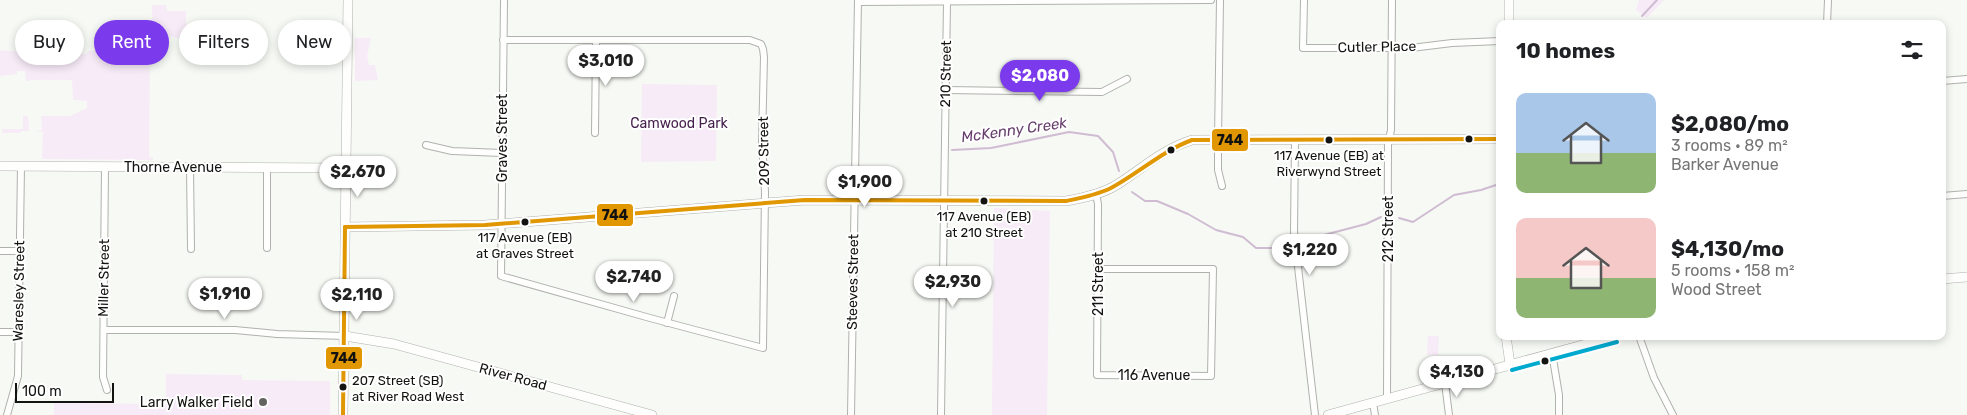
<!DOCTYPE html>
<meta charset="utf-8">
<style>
:root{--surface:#fff;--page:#f6f6f6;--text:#202124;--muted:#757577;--accent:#7c3aed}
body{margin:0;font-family:Rubik,sans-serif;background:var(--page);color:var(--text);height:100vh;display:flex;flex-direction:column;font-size:19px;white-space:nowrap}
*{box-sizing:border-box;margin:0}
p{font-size:16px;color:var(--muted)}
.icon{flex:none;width:28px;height:28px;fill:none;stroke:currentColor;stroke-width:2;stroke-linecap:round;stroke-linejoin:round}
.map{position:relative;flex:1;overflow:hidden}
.panel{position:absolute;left:1496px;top:20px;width:450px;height:320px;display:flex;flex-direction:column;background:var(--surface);border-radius:10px;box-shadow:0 2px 8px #0003}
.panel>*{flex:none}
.guide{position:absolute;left:15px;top:20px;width:475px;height:45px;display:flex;gap:10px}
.scale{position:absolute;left:15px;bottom:12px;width:99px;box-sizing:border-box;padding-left:5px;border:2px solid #131411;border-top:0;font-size:14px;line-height:18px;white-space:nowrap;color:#131411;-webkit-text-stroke:4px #fff;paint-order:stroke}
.price{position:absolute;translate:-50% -42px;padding:0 11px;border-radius:18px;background:#fff;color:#222;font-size:16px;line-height:32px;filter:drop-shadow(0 1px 2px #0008)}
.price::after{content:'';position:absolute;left:50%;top:30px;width:15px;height:11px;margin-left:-8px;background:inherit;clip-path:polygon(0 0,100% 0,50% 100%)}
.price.current{background:var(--accent);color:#fff}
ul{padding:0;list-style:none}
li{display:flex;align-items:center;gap:15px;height:125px;padding:0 20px}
li span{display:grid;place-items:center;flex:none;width:140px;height:100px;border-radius:10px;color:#555}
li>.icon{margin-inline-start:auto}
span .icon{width:60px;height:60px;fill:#fffc;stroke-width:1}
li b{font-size:21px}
h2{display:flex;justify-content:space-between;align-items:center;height:60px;padding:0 20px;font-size:21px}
.tag{padding:0 18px;border-radius:22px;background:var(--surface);box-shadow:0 2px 8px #0003;font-size:18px;line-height:45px}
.tag.current{background:var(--accent);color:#fff}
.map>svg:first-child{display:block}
</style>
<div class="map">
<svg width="1967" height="415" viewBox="0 0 1967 415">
<rect width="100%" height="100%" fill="#f7f9f4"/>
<g fill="#f7ebf8">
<polygon points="1639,0 1664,0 1647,18 1636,10"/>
<path d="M152 5H166L167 11H186V42C177 36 168 34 157 39V34H153Z"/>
<polygon points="355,38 371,38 367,56 369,65 375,65 378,80 355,81"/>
<polygon points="0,50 34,54 87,54 88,51 150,52 149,157 153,158 153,160 42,159 43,132 36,131 42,130 41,116 70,116 87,108 87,101 73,100 72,80 30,80 29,81 26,81 25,71 17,71 17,74 0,76"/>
<polygon points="642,84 717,85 716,161 641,162"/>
<polygon points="23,116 28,116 29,131 22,131 20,133 2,133 2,129 23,129"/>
<polygon points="994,208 1050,211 1047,415 992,415"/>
<polygon points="1428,336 1439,336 1438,355 1427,355"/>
<polygon points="166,374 242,375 242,380 330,381 330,415 54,415 54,403 166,404"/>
</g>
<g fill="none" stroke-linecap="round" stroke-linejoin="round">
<g stroke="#cfbcd2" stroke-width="2">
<polyline points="1642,16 1657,0"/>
<polyline points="1635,24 1637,21"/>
<polyline points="952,150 991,148 1069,132 1098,136 1113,152 1119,171"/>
<polyline points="1132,192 1145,201 1157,201 1188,214 1216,230 1243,237 1256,248 1273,248 1290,245"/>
<polyline points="1399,218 1413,222 1454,195 1481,190 1499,184"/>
<polyline points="1301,241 1366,224 1381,217"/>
</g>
<defs>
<g id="street">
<polyline points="1220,0 1218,139 1218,170 1222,186"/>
<polyline points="1304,0 1303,48 1411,48 1452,43 1500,41"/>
<polyline points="858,2 1211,0"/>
<polyline points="1827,24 1828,0"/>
<polyline points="503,40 750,40 761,44 763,49 764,57 762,142 765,192 763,348 650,318 501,276 504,0"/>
<polyline points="1942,81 1967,79"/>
<polyline points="945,90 1102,92 1127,79"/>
<polyline points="595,133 596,40"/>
<polyline points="1295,139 1294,232 1315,415"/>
<polyline points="426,145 452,151 502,153"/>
<polyline points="105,167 103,377 107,390"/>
<polyline points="190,167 191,249"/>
<polyline points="1096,194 1098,204 1097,375 1211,376 1213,269 1099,269"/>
<polyline points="1942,196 1967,194"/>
<polyline points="267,248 267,168"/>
<polyline points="0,251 20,251"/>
<polyline points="667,323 674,296"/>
<polyline points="104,330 235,330 277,334 345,336"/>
<polyline points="0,332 19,332"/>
<polyline points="1639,336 1654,378 1673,415"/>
<polyline points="1552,353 1559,395 1559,415"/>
<polyline points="1445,383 1449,415"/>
<polyline points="1387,398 1388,145 1391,130 1392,0"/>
<polyline points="1373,403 1375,415"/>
<polyline points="7,415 18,376 21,166"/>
<polyline points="851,415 858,0"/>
<polyline points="941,415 947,2"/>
</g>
<g id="secondary">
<polyline points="1509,0 1509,24"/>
<polyline points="0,166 346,168"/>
<path d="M345 227 485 225 805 200 1066 201C1083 198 1103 194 1118 184 1143 168 1163 149 1192 140L1500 139"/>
<polyline points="1942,279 1967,277"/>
<polyline points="345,336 394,344 652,415"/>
<polyline points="1506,336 1510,364"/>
<polyline points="343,415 348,0"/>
<polyline points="1328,415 1615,336"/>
</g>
</defs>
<use href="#street" stroke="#b0b2ae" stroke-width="8"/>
<use href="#secondary" stroke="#b0b2ae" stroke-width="10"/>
<use href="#street" stroke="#fefefd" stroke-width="6"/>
<use href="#secondary" stroke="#fefefd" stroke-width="9"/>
<defs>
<g id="bus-1">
<path d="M345 227 485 225 805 200 1066 201C1081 198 1097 195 1111 188 1139 173 1162 151 1192 140L1500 139"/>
<polyline points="343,415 345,227"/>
</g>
<polyline id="bus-2" points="1512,370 1617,342"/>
</defs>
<use href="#bus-1" stroke="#fff" stroke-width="8"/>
<use href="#bus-2" stroke="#fff" stroke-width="8"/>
<use href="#bus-1" stroke="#e09702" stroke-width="4"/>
<use href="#bus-2" stroke="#00a9ce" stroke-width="4"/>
</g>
<g fill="#131411" stroke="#fff" stroke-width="2">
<circle cx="1469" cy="139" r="4.5"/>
<circle cx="1329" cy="140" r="4.5"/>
<circle cx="1171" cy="150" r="4.5"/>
<circle cx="984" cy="201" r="4.5"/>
<circle cx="525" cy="222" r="4.5"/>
<circle cx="1545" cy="361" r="4.5"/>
<circle cx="343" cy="387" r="4.5"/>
</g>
<circle fill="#636460" stroke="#fff" stroke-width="2" cx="263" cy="402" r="5"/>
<g text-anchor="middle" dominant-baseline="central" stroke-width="4" stroke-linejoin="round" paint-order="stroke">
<g font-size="13" fill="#131411" stroke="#fff">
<text x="1329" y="155">117 Avenue (EB) at<tspan x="1329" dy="16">Riverwynd Street</tspan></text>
<text x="984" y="216">117 Avenue (EB)<tspan x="984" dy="16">at 210 Street</tspan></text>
<text x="525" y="237">117 Avenue (EB)<tspan x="525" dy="16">at Graves Street</tspan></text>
<text x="352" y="380" text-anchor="start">207 Street (SB)<tspan x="352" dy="16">at River Road West</tspan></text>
</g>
<g font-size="14" fill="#131411" stroke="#fff">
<text transform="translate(1377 47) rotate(-1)">Cutler Place</text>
<text transform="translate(946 74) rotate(-89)">210 Street</text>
<text transform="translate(502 138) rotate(-90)">Graves Street</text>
<text transform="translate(764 151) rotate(-91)">209 Street</text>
<text x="173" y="167">Thorne Avenue</text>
<text transform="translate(1388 229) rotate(-90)">212 Street</text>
<text transform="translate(104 278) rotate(-89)">Miller Street</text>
<text transform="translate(853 282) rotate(-89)">Steeves Street</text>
<text transform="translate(1098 284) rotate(-90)">211 Street</text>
<text transform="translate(19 291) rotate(-89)">Waresley Street</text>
<text x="1154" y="375">116 Avenue</text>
<text transform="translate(513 377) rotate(15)">River Road</text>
</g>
<g font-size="14" fill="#441f4b" stroke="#fff">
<text x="679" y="123">Camwood Park</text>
</g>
<g font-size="14" fill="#131411" stroke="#fff" text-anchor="end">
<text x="253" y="402">Larry Walker Field</text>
</g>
<g font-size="15" font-style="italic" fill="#663f6d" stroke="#fff">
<text transform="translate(1014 130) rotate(-8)">McKenny Creek</text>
</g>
</g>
<g stroke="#fff" stroke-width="2">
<rect x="1211" y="128" width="38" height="24" rx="5" fill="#e09702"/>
<rect x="596" y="203" width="38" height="24" rx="5" fill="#e09702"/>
<rect x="325" y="346" width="38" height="24" rx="5" fill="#e09702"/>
</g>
<g font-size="14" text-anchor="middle" font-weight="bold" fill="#111">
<text x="1230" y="145">744</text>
<text x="615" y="220">744</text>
<text x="344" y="363">744</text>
</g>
</svg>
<div class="scale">100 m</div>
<b class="price" style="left:606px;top:87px">$3,010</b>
<b class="price current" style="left:1040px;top:102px">$2,080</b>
<b class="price" style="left:358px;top:198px">$2,670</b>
<b class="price" style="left:865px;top:208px">$1,900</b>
<b class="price" style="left:1310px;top:276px">$1,220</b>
<b class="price" style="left:634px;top:303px">$2,740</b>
<b class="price" style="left:953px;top:308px">$2,930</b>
<b class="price" style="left:225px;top:320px">$1,910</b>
<b class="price" style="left:357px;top:321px">$2,110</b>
<b class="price" style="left:1457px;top:398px">$4,130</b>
<div class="guide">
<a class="tag">Buy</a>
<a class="tag current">Rent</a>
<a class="tag">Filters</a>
<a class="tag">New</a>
</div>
<section class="panel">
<h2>10 homes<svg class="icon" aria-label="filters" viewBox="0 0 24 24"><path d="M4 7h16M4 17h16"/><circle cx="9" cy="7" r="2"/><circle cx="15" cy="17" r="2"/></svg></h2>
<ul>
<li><span style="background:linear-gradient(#a9c7e8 60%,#8fb573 0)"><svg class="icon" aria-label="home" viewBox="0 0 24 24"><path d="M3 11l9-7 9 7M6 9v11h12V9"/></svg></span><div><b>$2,080/mo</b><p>3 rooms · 89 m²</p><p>Barker Avenue</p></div></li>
<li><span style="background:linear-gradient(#f6c9c9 60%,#8fb573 0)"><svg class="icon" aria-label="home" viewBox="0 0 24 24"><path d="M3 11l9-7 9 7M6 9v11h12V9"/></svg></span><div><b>$4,130/mo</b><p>5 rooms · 158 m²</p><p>Wood Street</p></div></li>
</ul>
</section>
</div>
